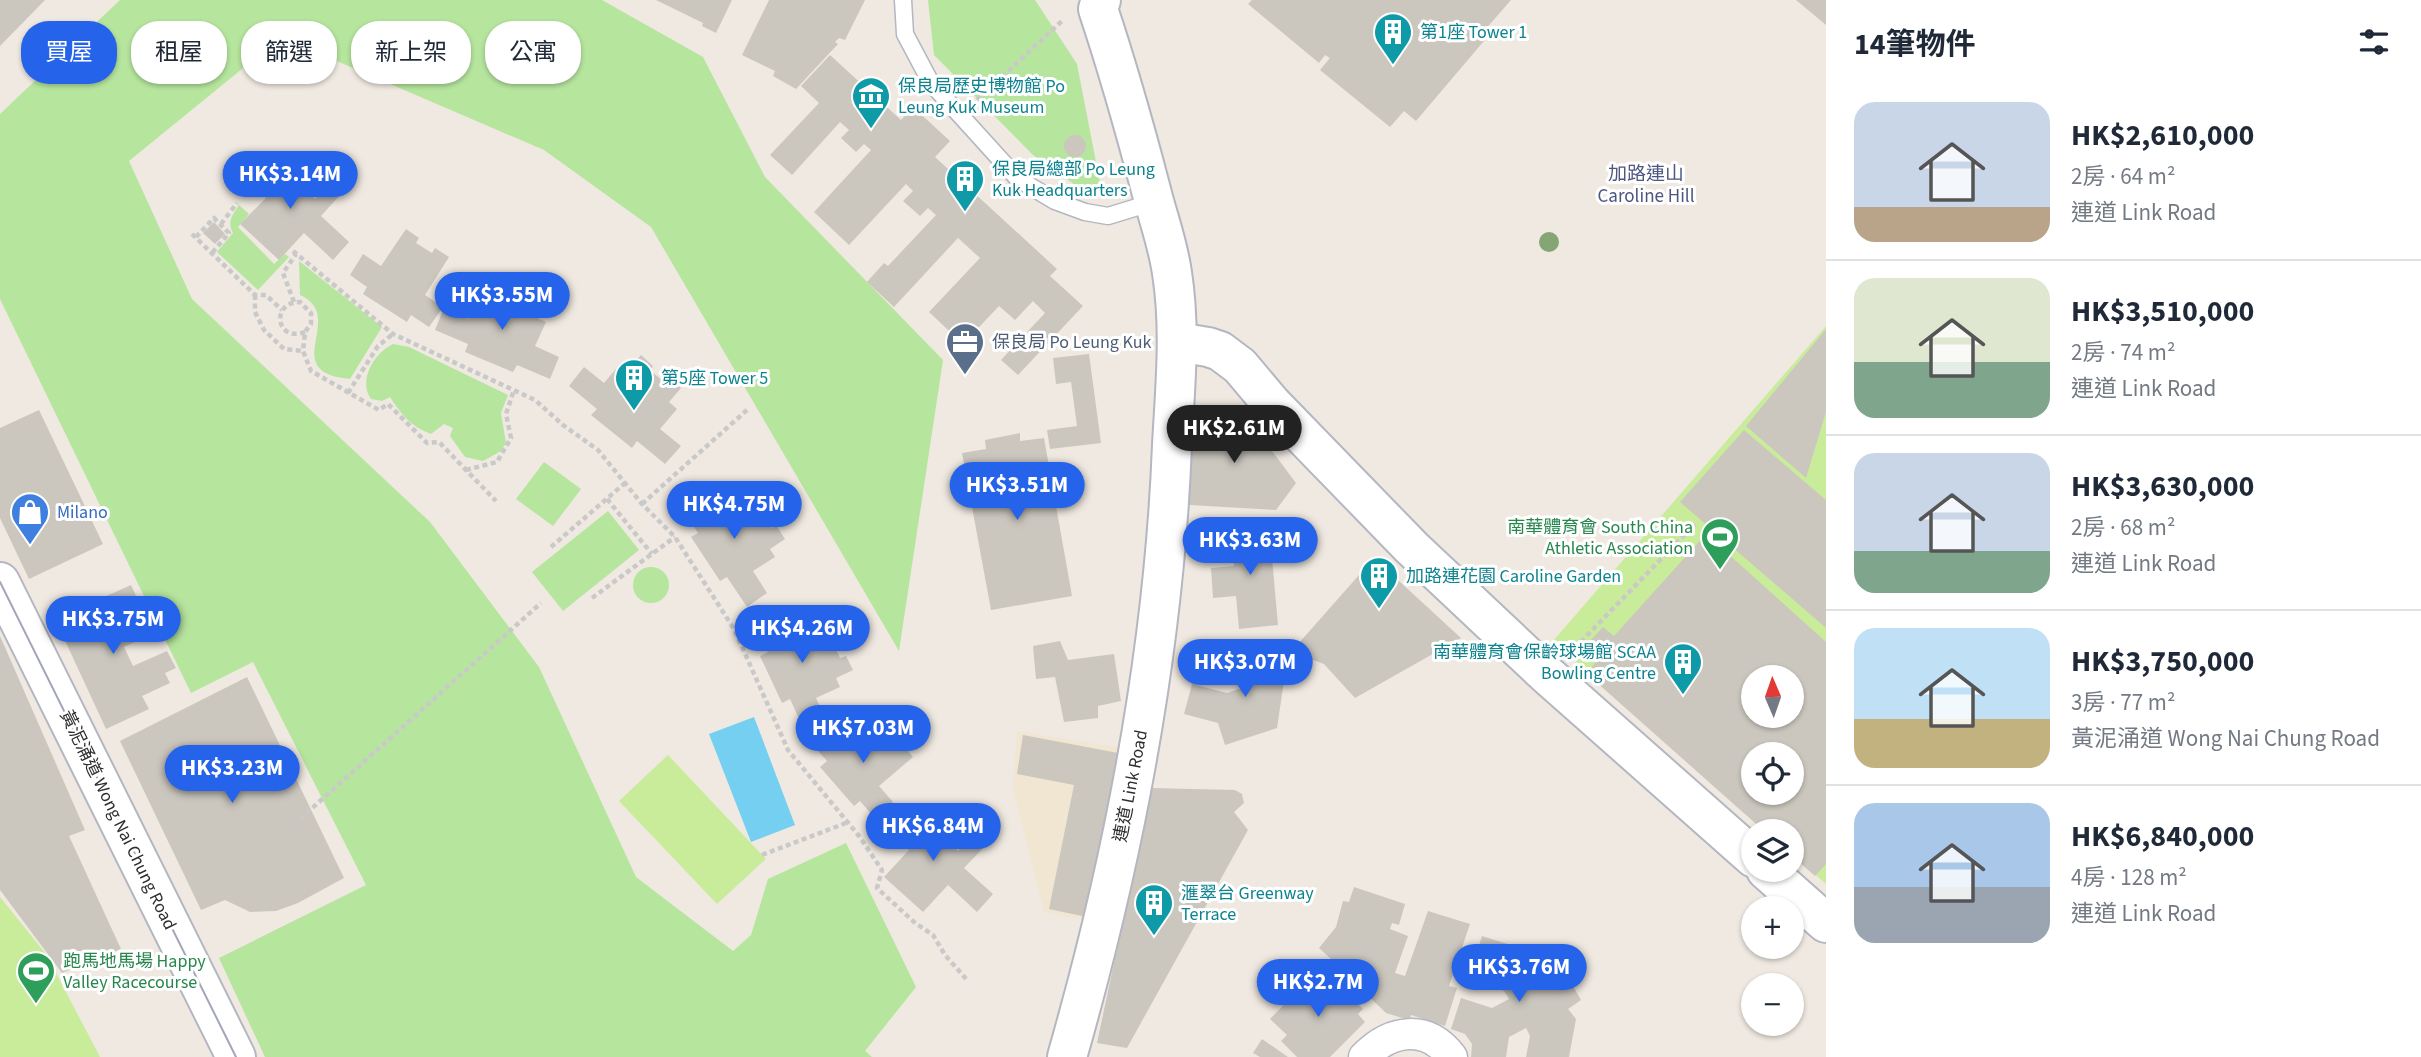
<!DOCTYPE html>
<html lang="zh-TW">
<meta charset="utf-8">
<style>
:root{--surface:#fff;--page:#f6f6f7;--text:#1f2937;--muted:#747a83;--line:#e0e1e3;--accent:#2563eb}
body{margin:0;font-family:"Source Sans 3","Noto Sans TC",sans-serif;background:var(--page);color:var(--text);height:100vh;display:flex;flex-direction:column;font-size:26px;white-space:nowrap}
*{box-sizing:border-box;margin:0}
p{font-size:23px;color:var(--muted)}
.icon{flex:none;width:38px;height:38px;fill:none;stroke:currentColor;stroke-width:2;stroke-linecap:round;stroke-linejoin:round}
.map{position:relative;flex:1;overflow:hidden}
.panel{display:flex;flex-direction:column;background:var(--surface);width:595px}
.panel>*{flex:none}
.top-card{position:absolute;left:21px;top:21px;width:665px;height:63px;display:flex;gap:14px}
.needle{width:46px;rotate:358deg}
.controls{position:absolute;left:1741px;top:665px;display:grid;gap:14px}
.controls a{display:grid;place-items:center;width:63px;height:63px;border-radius:50%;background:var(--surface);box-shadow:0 2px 5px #0004;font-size:35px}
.price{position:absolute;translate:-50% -60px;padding:0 16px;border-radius:24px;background:var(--accent);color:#fff;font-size:23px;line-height:46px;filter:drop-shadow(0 2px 4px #0008)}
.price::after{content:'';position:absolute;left:50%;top:42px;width:21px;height:16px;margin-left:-10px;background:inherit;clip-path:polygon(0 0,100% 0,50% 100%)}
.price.on{background:#222;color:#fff}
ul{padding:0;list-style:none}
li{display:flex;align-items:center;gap:21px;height:175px;padding:0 28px}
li+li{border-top:2px solid var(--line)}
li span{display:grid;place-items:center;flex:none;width:196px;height:140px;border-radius:21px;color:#555}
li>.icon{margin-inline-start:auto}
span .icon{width:84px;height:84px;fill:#fffc;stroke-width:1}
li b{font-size:30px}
h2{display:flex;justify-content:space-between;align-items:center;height:84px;padding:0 28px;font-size:30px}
.tag{padding:0 24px;border-radius:28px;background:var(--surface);box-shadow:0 2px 5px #0004;font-size:24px;line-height:63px}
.tag.on{background:var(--accent);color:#fff}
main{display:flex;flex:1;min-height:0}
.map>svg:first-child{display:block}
</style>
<main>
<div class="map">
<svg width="1826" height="1057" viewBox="0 0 1826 1057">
<rect width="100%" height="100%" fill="#efe9e1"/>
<polygon fill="#f0e6d1" points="1017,731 1120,748 1086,921 1044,912 1013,789"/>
<g fill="#b6e59e">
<polygon points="120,0 602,0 703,57 765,177 943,360 899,651 651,227 544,150 281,37 129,161 192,299 430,522 539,667 636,877 733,951 751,935 768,879 846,843 916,987 865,1051 872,1057 265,1057 219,958 366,885 253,662 191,693 0,299 0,114"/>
<polygon points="928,0 1035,0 1077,64 1103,198 1089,195 1033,155 934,55"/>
<path d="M239 205 249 214 238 227 274 264 285 254 289 257 258 290 217 252 233 233C227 221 232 216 239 205Z"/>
<path d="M299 261 382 327 350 379C343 378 334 377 328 374 293 358 342 314 300 295Z"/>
<path d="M393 344 409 347 508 395 501 413 506 443 501 451 483 461 465 457 450 436 453 428 444 424 431 434C411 427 401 414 390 397L382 401 371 399C358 380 374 353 393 344Z"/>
<polygon points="544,462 581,489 553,526 516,499"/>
<polygon points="608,511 639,550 563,611 532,572"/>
<circle cx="651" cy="585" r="18"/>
</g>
<g fill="#c9ec9a" fill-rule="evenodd">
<path d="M1826 326V884L1792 854V831H1767L1553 641ZM1754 677H1792V716H1754ZM1754 754H1792V793H1754Z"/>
<polygon points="668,755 766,859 717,904 619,801"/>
<polygon points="0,897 46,954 100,1057 0,1057"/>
</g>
<polygon fill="#75cff0" points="754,717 795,825 751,842 709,734"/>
<g fill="#cbc7bf" fill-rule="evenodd">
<polygon points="0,0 45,0 0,46"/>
<polygon points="656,0 732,0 716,33 702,26 703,23"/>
<polygon points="769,0 865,0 845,40 839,38 835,42 838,44 796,89 773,76 775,71 742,55"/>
<polygon points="1252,0 1511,0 1484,31 1489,35 1416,121 1404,111 1390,127 1320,70 1330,58 1325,55 1319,63 1248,4"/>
<polygon points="1796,0 1826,0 1826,25"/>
<polygon points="830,55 901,120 913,107 950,141 935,157 1057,269 1050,276 1083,306 1018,375 1001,360 1045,313 1033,301 1015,320 999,306 963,344 929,312 980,258 958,238 894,307 867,282 884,263 888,266 936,215 928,208 920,216 903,201 913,191 906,184 849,245 814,212 871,150 864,144 856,152 841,138 849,130 840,122 792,175 770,155 819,103 801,86"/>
<circle cx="1075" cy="146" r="11"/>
<polygon points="254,155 282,180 302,160 314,171 300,186 315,199 328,184 340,195 321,216 349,242 333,260 304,233 279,260 240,224 266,198 238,172"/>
<polygon points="214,222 225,234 215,244 203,233"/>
<polygon points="406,229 419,238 416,243 432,253 435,248 449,257 425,295 443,307 429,327 411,315 407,322 363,294 367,287 350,275 363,254 381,266"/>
<polygon points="496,281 511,287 508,293 526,301 528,295 544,302 537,318 546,322 535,346 559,357 550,379 517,365 513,372 465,352 468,344 435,330 444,308 469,319 480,294 489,298"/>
<polygon points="1826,329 1826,412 1806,478 1746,426"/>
<polygon points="1089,354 1101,443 1050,449 1047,430 1077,426 1071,382 1056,384 1053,358"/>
<polygon points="641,355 653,366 650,370 664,382 668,378 681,388 669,402 677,409 660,429 681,446 665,464 637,441 632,448 591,415 597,409 569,386 584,367 604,383 621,363 629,369"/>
<polygon points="39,410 103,544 29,579 0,518 0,428"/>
<polygon points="1242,411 1296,483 1276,510 1189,505 1191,413"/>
<polygon points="1744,430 1826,500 1826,628 1680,502"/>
<polygon points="1020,433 1020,441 1044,438 1072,596 991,610 962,453 986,449 985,440"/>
<polygon points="699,489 714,512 736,497 741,506 757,495 765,509 760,513 771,528 776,525 785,539 770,549 775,557 753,571 767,593 747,607 727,577 720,581 691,537 698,533 679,503"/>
<polygon points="1269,524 1278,625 1239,629 1236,596 1213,598 1211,568 1234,566 1230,528"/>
<path d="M1706 534 1826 642V864L1815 876 1792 856V831H1764L1586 673 1601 657 1587 644 1603 627 1614 636ZM1754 677H1792V716H1754ZM1754 754H1792V793H1754Z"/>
<polygon points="1374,558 1461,638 1355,698 1324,664 1291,652"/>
<polygon points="131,585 143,611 134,615 144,638 124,647 133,666 167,651 176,668 165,673 170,683 142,696 149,709 106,729 55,619"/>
<polygon points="775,609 786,633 810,622 814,631 831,623 838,638 832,641 840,658 846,656 853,670 836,678 840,687 816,698 827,722 805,732 790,699 782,703 760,656 768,652 753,620"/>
<polygon points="0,636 85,830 69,836 121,949 62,973 0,890"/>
<polygon points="1060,641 1068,660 1114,654 1121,701 1098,706 1098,718 1064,722 1055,677 1036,679 1033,646"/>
<polygon points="1250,648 1288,654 1277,728 1225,745 1218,723 1184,714 1192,684 1227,693 1244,687"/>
<polygon points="247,677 344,878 298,903 276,911 250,912 225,900 201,910 120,741"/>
<polygon points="880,717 890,729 885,733 898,748 902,744 913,757 879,786 893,802 874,817 860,801 854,806 820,767 827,761 813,745 831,730 845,746"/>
<polygon points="1023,735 1118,753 1087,917 1049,909 1074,785 1017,774"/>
<polygon points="1151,788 1235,790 1242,794 1244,803 1234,812 1248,830 1127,1048 1097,1043"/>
<polygon points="898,806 926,833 946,812 958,823 944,838 958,851 972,836 984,847 964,868 993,894 977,912 948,885 923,912 884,877 909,850 882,824"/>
<polygon points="1354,887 1405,904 1399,925 1392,923 1390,929 1408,936 1395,973 1405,976 1428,911 1470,924 1449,986 1457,988 1445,1026 1411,1015 1409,1020 1386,1013 1359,987 1370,975 1363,968 1353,979 1319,948 1336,927 1343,901 1349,902"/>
<polygon points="1482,936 1540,954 1550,970 1561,965 1581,1000 1568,1009 1576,1019 1569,1057 1526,1057 1530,1036 1526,1028 1509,1037 1506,1057 1471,1057 1472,1044 1465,1034 1451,1029 1461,998 1492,1008 1509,999 1504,991 1468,979"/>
<polygon points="1317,971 1331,985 1336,981 1363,1009 1358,1014 1365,1022 1330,1057 1297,1057 1281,1041 1287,1035 1270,1019"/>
<polygon points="1262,1039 1288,1057 1260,1057 1253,1053"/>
</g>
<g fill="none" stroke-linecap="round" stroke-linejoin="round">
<defs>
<polyline id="lane" points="903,0 905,34 931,83 1018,179 1055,201 1085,212 1108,216 1154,202"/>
<path id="street" d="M1364 1057C1391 1029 1427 1024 1452 1057"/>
<g id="secondary">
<polyline points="1177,342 1208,347 1220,351 1240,366 1272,404 1412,548 1546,674 1754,858"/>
<polyline points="0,582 236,1057"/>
<polyline points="1766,870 1826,923"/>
<path d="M1067 1057C1124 858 1164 652 1172 445 1175 388 1181 330 1172 273 1168 244 1158 218 1151 190 1135 129 1118 69 1098 9L1101 0"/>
</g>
</defs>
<use href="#lane" stroke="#b4b7c1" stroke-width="19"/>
<use href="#street" stroke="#b4b7c1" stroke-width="33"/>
<use href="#secondary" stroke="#b4b7c1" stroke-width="42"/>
<g stroke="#c9c9c9" stroke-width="4.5" stroke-dasharray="5 3.5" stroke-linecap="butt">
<polyline points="977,100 1063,20"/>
<polyline points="221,224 237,203"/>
<polyline points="192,234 255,295 266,295 282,310"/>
<polyline points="196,237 214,218 229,233 212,253"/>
<polyline points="293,251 393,334 535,400 563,425 598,450 642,504 675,537 734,629 788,750 859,836 882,870 877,888 914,922 933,935 945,955 967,980"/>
<polyline points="255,295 255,312 264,330 284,349 303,351"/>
<polyline points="294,302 283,273 296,254"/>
<path d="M305 332C276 343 270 302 300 302L311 313V324L305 332 303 351 311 371 379 410 388 404 427 443 439 442 496 501"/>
<polyline points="348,393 378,346 393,334"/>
<polyline points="1206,408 1232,407"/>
<polyline points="466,470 497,462 511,438 506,414 514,390"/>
<polyline points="607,499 652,554"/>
<polyline points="642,504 747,410"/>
<polyline points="551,547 625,483"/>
<polyline points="592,598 675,537"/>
<polyline points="1569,654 1695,524"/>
<polyline points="300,819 541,603"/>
<polyline points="762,855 846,823"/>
</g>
<use href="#lane" stroke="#fff" stroke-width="16"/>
<use href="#street" stroke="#fff" stroke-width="30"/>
<use href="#secondary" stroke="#fff" stroke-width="38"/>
<polyline stroke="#a3a6b8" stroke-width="2" points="0,582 236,1057"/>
</g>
<circle fill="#84a574" cx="1549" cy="242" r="10"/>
<defs>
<symbol id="building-pin" viewBox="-11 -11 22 30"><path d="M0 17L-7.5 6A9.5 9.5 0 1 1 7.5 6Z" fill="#0f9aa8" stroke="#fff"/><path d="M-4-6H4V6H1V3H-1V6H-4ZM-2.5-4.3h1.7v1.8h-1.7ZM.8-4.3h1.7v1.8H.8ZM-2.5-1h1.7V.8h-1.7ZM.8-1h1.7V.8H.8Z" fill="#fff"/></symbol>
<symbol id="museum-pin" viewBox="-11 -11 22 30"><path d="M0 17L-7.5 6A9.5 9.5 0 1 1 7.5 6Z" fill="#0f9aa8" stroke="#fff"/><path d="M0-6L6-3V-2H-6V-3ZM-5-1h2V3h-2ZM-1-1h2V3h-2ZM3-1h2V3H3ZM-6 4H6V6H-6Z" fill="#fff"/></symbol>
<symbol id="office-pin" viewBox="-11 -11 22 30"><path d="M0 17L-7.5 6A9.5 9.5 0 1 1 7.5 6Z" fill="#5c6f8a" stroke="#fff"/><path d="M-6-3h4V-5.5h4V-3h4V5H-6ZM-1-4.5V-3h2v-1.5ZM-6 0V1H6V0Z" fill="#fff"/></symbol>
<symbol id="shop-pin" viewBox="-11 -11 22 30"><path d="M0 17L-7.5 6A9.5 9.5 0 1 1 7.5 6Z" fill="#3f7fe0" stroke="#fff"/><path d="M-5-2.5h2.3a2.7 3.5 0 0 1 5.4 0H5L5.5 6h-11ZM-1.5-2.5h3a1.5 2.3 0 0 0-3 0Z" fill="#fff"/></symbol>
<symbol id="stadium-pin" viewBox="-11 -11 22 30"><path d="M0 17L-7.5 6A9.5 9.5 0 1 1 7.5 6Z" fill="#2e9e5b" stroke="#fff"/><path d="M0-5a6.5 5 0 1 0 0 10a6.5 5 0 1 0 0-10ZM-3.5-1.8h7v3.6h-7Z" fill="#fff"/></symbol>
</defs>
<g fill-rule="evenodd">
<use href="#building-pin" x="1371" y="10" width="44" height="60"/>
<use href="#museum-pin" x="849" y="74" width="44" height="60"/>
<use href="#building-pin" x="943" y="157" width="44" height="60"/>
<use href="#office-pin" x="943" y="320" width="44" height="60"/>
<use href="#building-pin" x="612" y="356" width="44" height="60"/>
<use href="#shop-pin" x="8" y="490" width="44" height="60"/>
<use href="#stadium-pin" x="1698" y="515" width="44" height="60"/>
<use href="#building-pin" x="1357" y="554" width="44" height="60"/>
<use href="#building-pin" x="1661" y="640" width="44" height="60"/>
<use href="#building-pin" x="1132" y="881" width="44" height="60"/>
<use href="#stadium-pin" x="14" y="949" width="44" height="60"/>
</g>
<g text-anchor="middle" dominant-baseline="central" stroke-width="6" stroke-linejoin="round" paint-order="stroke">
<g font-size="18" fill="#0d838f" stroke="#fff" text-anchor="start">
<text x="1420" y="32">第1座 Tower 1</text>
<text x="898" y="86">保良局歷史博物館 Po<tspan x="898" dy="21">Leung Kuk Museum</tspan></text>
<text x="992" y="169">保良局總部 Po Leung<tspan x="992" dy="21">Kuk Headquarters</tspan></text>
<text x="661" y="378">第5座 Tower 5</text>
<text x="1406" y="576">加路連花園 Caroline Garden</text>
<text x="1656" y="652" text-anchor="end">南華體育會保齡球場館 SCAA<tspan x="1656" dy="21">Bowling Centre</tspan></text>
<text x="1181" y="893">滙翠台 Greenway<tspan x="1181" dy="21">Terrace</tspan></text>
</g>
<g font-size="18" fill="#4e5e75" stroke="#fff" text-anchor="start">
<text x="992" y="342">保良局 Po Leung Kuk</text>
</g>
<g font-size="18" fill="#366cbe" stroke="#fff" text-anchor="start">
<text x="57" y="512">Milano</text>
</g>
<g font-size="18" fill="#27864d" stroke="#fff" text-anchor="end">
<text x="1693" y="527">南華體育會 South China<tspan x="1693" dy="21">Athletic Association</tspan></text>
<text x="63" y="961" text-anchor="start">跑馬地馬場 Happy<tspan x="63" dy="21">Valley Racecourse</tspan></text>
</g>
<g font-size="18" fill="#2e2e2e" stroke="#fff">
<text transform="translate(1131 786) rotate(-79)">連道 Link Road</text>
<text transform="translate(118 820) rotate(64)">黃泥涌道 Wong Nai Chung Road</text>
</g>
<g font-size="19" fill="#4d5680" stroke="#fff">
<text x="1646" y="174">加路連山<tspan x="1646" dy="22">Caroline Hill</tspan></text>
</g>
</g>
</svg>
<div class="controls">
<a><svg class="needle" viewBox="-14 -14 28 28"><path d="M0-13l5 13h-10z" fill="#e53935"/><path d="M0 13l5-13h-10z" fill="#747a83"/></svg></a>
<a><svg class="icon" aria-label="locate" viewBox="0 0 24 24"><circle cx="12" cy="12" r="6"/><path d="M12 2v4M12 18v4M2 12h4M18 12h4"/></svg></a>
<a><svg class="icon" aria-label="layers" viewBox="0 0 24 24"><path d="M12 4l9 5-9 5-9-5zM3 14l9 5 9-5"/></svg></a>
<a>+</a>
<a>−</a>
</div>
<b class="price" style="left:290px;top:211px">HK$3.14M</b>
<b class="price" style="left:502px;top:332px">HK$3.55M</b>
<b class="price on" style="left:1234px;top:465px">HK$2.61M</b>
<b class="price" style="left:1017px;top:522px">HK$3.51M</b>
<b class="price" style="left:734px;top:541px">HK$4.75M</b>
<b class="price" style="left:1250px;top:577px">HK$3.63M</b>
<b class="price" style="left:113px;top:656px">HK$3.75M</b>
<b class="price" style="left:802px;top:665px">HK$4.26M</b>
<b class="price" style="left:1245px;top:699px">HK$3.07M</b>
<b class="price" style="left:863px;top:765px">HK$7.03M</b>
<b class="price" style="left:232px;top:805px">HK$3.23M</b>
<b class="price" style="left:933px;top:863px">HK$6.84M</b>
<b class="price" style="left:1519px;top:1004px">HK$3.76M</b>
<b class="price" style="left:1318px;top:1019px">HK$2.7M</b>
<div class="top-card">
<a class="tag on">買屋</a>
<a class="tag">租屋</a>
<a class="tag">篩選</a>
<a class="tag">新上架</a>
<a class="tag">公寓</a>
</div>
</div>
<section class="panel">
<h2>14筆物件<svg class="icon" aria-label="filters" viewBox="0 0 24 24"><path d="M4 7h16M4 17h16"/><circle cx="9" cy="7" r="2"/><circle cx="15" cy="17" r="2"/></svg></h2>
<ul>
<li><span style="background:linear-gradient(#c9d6e8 75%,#b9a48a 0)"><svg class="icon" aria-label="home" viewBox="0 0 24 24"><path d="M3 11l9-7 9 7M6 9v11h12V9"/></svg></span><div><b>HK$2,610,000</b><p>2房 · 64 m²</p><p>連道 Link Road</p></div></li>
<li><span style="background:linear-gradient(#dfe7d0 60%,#7fa58c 0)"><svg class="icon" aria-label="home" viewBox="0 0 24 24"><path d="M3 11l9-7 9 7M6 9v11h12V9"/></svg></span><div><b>HK$3,510,000</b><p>2房 · 74 m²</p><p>連道 Link Road</p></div></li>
<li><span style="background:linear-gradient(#c9d6e8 70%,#7fa58c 0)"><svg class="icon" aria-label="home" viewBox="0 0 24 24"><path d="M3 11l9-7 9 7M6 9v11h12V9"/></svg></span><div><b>HK$3,630,000</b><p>2房 · 68 m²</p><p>連道 Link Road</p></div></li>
<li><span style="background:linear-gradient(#bfe0f5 65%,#c2b280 0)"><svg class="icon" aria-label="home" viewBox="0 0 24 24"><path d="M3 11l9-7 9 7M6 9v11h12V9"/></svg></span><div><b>HK$3,750,000</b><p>3房 · 77 m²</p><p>黃泥涌道 Wong Nai Chung Road</p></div></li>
<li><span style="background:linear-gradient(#a9c7e8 60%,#9aa5b1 0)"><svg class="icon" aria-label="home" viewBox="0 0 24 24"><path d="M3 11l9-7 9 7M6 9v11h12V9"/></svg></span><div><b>HK$6,840,000</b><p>4房 · 128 m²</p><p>連道 Link Road</p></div></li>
</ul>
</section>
</main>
